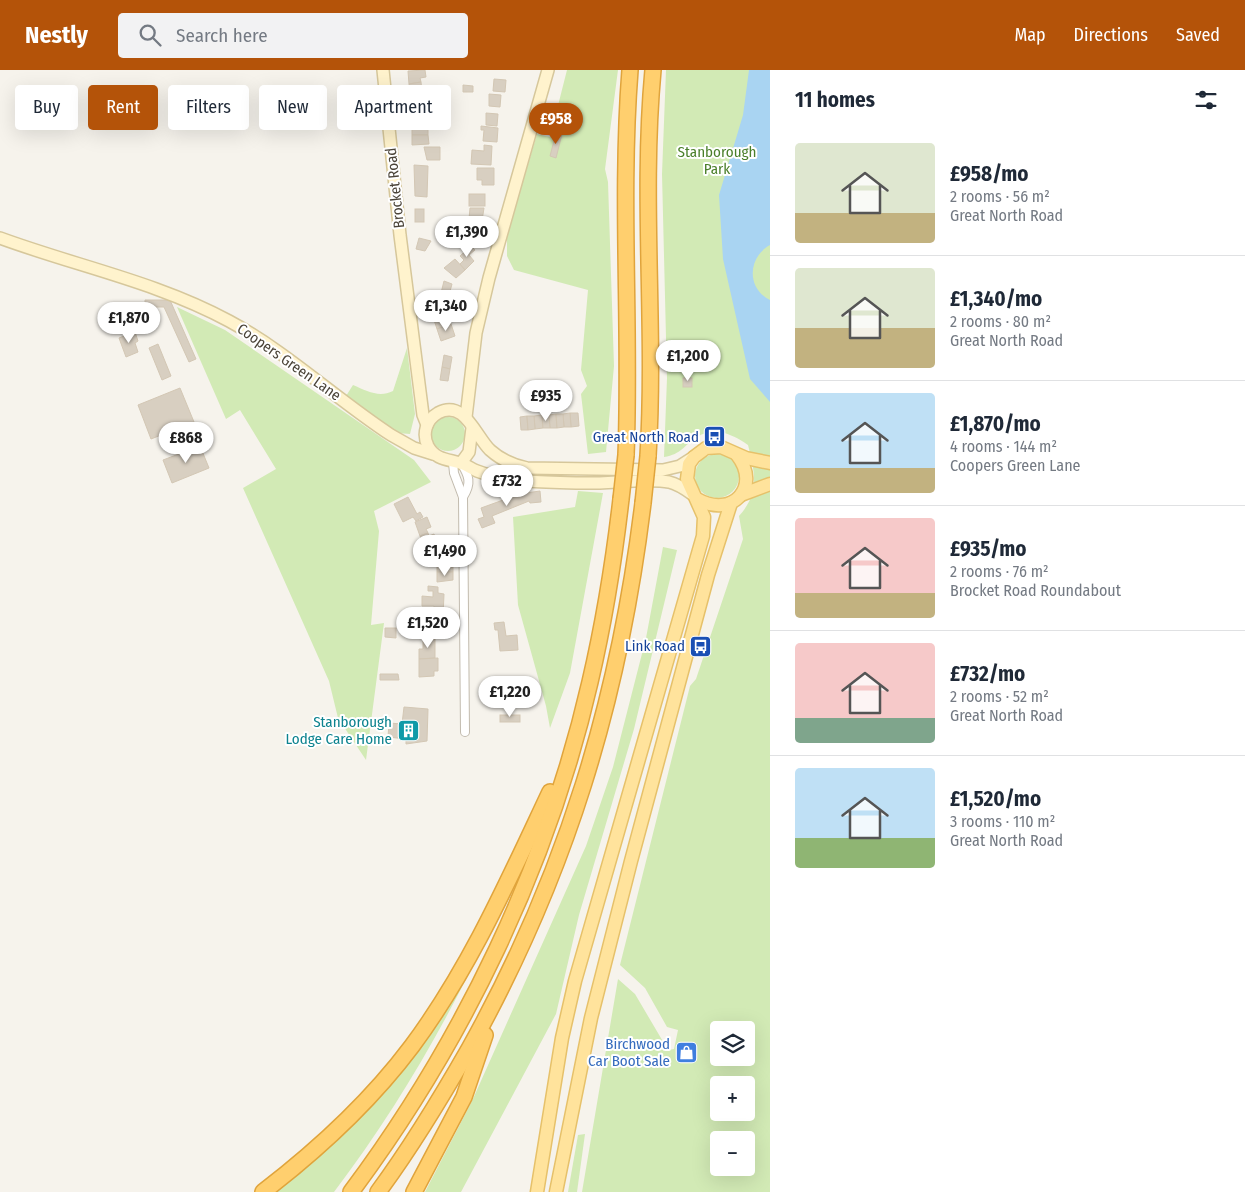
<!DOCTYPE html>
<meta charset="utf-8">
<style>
:root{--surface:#fff;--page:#f2f2f3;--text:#1f2937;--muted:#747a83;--line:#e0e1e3;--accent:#b45309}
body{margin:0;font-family:"Fira Sans Condensed",sans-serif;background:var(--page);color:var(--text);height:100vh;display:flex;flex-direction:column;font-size:19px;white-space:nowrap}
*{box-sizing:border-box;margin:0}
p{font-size:16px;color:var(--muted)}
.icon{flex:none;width:28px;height:28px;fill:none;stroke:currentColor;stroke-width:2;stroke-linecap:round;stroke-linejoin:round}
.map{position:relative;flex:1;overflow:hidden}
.side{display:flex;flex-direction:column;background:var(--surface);width:475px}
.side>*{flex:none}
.hud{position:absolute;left:15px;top:15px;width:475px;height:45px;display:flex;gap:10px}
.fabs{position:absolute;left:710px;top:951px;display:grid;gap:10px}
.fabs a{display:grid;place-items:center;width:45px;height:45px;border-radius:5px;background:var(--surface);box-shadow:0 5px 20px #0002;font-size:25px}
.price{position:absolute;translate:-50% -42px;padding:0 11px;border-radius:18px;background:#fff;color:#222;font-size:16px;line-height:32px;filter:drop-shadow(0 1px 2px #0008)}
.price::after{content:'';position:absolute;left:50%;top:30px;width:15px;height:11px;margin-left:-8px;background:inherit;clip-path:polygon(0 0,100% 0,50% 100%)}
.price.current{background:var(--accent);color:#fff}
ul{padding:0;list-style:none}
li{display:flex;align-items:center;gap:15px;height:125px;padding:0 25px}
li+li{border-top:1px solid var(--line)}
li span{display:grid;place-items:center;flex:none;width:140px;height:100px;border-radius:5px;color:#555}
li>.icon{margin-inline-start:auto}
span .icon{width:60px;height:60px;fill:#fffc;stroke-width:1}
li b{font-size:21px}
h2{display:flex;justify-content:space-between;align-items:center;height:60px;padding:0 25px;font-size:21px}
.tag{padding:0 18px;border-radius:5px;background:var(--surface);box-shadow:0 5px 20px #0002;font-size:18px;line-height:45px}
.tag.current{background:var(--accent);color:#fff}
header{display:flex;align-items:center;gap:30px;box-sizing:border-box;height:70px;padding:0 25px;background:var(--accent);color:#fff}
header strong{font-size:24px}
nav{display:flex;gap:28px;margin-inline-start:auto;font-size:18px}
.search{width:350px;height:45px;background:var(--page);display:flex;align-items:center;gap:12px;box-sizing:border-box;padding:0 18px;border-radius:5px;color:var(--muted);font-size:19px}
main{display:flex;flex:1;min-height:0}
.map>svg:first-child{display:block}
</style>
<header>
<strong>Nestly</strong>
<div class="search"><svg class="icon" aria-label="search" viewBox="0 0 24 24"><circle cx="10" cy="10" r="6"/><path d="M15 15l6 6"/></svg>Search here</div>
<nav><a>Map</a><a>Directions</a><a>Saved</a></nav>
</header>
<main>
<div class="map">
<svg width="770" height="1122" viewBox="0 0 770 1122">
<rect width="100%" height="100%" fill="#f6f3ec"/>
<g fill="#d2eab5" fill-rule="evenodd">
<polygon points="567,0 618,0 605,99 608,112 614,296 606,382 588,384 581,324 587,316 581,300 588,220 514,200 507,186 507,165 537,64 550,67"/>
<path d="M666 0H770V1122H582L618 909 635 924 668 980 674 979 678 960 667 957 645 918 620 895 690 616 696 609 743 469 739 446C760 423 755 403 748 375 732 364 715 356 697 367 683 376 682 384 664 387L667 308 662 104ZM719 960H746V988H719ZM719 1015H746V1042H719ZM719 1070H746V1098H719Z"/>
<polygon points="177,237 225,260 414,390 431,412 374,441 379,461 371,555 384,553 366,690 338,648 329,611 243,418 276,399 240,340 226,349"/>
<path d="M407 278 415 344 410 364 397 363 346 326 353 315C367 321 379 328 393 321Z"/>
<circle cx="448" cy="364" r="17"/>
<circle cx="717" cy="406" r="22"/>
<polygon points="578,421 603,423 570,603 550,658 546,636 518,535 513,447 575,437"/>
<polygon points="663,477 677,480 634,659 579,845 556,944 461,1122 425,1122 472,1031 586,776 613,697 646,568"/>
<path d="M492 856C448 950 397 1039 334 1122H272L351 1054Z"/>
<polygon points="585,1064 577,1122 568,1122 578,1065"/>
</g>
<path fill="#a9d4f2" d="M749 0H770V175C748 187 746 218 770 230V332L750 309 723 189 719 125 743 45Z"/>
<g fill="#d8cfc1" stroke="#d3c7b4">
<polygon points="425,0 426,7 420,8 421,12 409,14 408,1"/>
<polygon points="494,9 506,10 505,22 493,21"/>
<polygon points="421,12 422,22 410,23 409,14"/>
<polygon points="463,15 473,16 473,22 463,22"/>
<polygon points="489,24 501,25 500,37 489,36"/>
<polygon points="423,25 424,34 412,35 411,26"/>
<polygon points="426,35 437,36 436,41 432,41 431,52 412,51 412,39 426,40"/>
<polygon points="564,38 571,39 568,55 561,54"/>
<polygon points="486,43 498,44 497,56 486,55"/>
<polygon points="428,55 428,65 412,65 412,56"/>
<polygon points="481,56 498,58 497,72 483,71 484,60 481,60"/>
<polygon points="556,63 562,64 556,88 550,86"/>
<polygon points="412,65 428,65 429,74 412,75"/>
<polygon points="484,75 492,76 491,95 471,94 472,80 484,81"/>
<polygon points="424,77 440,77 440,90 427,90"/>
<polygon points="414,95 428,96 427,127 415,126"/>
<polygon points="477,98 494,98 494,115 482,115 482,110 477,110"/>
<rect x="469" y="124" width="16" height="12"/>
<polygon points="470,138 484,138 481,157 460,154 461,148 469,149"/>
<rect x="415" y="139" width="9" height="13"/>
<polygon points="469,156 482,159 479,175 466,172"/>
<polygon points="419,168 431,171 425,181 416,179"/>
<polygon points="471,176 475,180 469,185 474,191 465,200 460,194 464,190 460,186"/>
<polygon points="455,189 465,200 456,208 444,198"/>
<polygon points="444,211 452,214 449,225 441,223"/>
<polygon points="441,223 449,225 446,237 438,235"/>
<polygon points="145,230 170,230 196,289 189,292 164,237 145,237"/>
<polygon points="447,243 451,254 437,259 433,247"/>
<polygon points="451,254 455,266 441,271 437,259"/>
<polygon points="135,262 138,271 135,273 138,282 126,287 119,268"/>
<polygon points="158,274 171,306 162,310 149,278"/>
<polygon points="444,285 452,287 450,299 442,297"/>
<polygon points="442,297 450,299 448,311 440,310"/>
<rect x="683" y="308" width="9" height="9"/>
<polygon points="180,318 194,352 151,369 138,335"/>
<polygon points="570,343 578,343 579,356 571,357"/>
<polygon points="570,343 571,357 564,357 563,344"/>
<polygon points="556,344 557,358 550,358 549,345"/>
<polygon points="556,344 563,344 564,357 557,358"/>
<polygon points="542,345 543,358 535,359 534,346"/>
<polygon points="542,345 549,345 550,358 543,358"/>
<polygon points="527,346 528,360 521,360 520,347"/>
<polygon points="527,346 534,346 535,359 528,360"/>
<polygon points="191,360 197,375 183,380 177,366"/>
<polygon points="200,376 209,398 172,413 163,390"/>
<polygon points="540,421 541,432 530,433 529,431 492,446 495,453 482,458 478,449 484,447 481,438 517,425 518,426 526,423"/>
<polygon points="408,427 417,444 420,442 423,447 416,451 413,447 403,452 394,434"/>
<polygon points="427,447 431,457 426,459 428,463 420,466 415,452"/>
<polygon points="428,463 429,466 434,464 438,475 425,480 420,466"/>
<polygon points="437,493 444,493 444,497 453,497 453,502 437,502"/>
<polygon points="437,502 453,502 453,510 437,512"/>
<polygon points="428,516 438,517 438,523 444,524 443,546 434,545 434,536 422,536 422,526 433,527 433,521 428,521"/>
<polygon points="504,552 506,566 517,565 518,580 500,581 498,560 495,560 494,553"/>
<rect x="424" y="556" width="11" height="8"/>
<polygon points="385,558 396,558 396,568 385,567"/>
<polygon points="423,569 435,569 435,588 419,589 419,579 423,579"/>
<polygon points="438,588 438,601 434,601 434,606 419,607 419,589"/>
<polygon points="380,604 398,604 399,610 380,610"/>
<polygon points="404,637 428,639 427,671 406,674 406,669 388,667 389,653 402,654"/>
<rect x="500" y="645" width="20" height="7"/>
</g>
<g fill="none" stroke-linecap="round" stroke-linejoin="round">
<defs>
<g id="street">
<polyline points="453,393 454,403 463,427 465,662"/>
<path d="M461 393C469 406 472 413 463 427"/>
</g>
<g id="secondary">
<polyline points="383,0 400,165 423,345 427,355"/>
<path d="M0 168C76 196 157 212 229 251 287 282 336 329 391 365L414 378 433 384"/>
<polyline points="466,347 476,263 489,208 548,0"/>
<polyline points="461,393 469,382 472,358"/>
<path d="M692 424C685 419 677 414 669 412 646 408 607 414 582 413 548 412 508 413 477 401 472 399 468 396 463 394 450 389 436 391 428 376 422 364 426 350 438 343 464 329 475 365 490 380 501 390 512 395 527 398L663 400 680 396 694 387"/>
</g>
<g id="primary">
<polyline points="741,425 770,414"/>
<path d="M697 429C732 449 762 417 737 385"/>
<polyline points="537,1122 562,968 575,911 703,466 704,447 687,409 689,394 694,387 706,378 721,377 746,388 770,393"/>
<polyline points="556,1122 591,948 631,791 708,505 731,433"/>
</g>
<g id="highway">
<path d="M626 385C631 256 620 128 630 0"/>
<path d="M648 386C656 257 641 128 653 0"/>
<path d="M263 1122C319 1079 370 1032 412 976 470 898 509 809 550 722"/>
<path d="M351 1122C463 972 548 795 590 612 604 552 614 490 621 429"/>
<path d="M378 1122C412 1076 441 1028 469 979 566 805 619 630 643 433"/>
<polyline points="414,1122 464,1027 485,965"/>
</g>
</defs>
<use href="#street" stroke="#c2bbae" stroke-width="10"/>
<use href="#secondary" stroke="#d6c79b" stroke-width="14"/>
<use href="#primary" stroke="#e6c16a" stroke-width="15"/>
<use href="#highway" stroke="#e0a43c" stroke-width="18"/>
<use href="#street" stroke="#fff" stroke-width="8"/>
<use href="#secondary" stroke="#fff3cd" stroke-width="11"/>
<use href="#primary" stroke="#ffe39c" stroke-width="12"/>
<use href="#highway" stroke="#ffcf6e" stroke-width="15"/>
<defs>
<g id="highway-bridge">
<polyline points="621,429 626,385"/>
<polyline points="643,433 648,386"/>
</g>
</defs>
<use href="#highway-bridge" stroke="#e0a43c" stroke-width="18" stroke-linecap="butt"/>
<use href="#highway-bridge" stroke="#ffcf6e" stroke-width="15"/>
</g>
<defs>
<symbol id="bus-square" viewBox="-11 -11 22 22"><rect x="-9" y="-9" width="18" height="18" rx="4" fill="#1a4fb4" stroke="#fff"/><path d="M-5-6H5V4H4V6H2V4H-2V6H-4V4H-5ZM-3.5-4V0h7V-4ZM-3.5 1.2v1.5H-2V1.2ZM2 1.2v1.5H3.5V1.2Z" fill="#fff"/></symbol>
<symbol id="building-square" viewBox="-11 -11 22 22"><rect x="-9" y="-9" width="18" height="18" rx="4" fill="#0f9aa8" stroke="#fff"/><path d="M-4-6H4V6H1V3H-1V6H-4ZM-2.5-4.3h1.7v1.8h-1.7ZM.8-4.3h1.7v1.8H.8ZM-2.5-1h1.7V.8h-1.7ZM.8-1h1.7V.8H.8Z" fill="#fff"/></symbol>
<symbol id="shop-square" viewBox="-11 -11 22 22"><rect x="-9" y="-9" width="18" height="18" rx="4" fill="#3f7fe0" stroke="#fff"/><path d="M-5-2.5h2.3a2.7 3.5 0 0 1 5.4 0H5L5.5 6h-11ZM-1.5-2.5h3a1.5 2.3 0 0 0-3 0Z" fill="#fff"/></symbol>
</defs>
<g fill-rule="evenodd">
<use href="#bus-square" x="702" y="354" width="25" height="25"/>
<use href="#bus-square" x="688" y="564" width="25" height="25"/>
<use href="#building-square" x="396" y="648" width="25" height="25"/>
<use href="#shop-square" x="674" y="970" width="25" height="25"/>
</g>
<g text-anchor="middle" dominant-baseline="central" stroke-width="4" stroke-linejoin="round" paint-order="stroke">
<g font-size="15" fill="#4a7f2a" stroke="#fff">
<text x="717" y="82">Stanborough<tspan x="717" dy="17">Park</tspan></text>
</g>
<g font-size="15" fill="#4b4439" stroke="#fff">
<text transform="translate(395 118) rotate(-96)">Brocket Road</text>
<text transform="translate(289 292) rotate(35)">Coopers Green Lane</text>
</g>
<g font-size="15" fill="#164399" stroke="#fff" text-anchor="end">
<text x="699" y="367">Great North Road</text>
<text x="685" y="576">Link Road</text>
</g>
<g font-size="15" fill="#0d838f" stroke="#fff" text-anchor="end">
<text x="392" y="652">Stanborough<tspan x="392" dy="17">Lodge Care Home</tspan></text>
</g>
<g font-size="15" fill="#366cbe" stroke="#fff" text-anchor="end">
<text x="670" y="974">Birchwood<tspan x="670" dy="17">Car Boot Sale</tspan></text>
</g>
</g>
</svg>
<div class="fabs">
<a><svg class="icon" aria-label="layers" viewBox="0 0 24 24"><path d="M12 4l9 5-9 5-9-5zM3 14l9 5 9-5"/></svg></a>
<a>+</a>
<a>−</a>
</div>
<b class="price current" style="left:556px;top:75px">£958</b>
<b class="price" style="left:467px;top:188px">£1,390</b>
<b class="price" style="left:446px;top:262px">£1,340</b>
<b class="price" style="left:129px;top:274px">£1,870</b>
<b class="price" style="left:688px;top:312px">£1,200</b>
<b class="price" style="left:546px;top:352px">£935</b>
<b class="price" style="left:186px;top:394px">£868</b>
<b class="price" style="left:507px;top:437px">£732</b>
<b class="price" style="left:445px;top:507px">£1,490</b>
<b class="price" style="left:428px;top:579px">£1,520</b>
<b class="price" style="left:510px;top:648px">£1,220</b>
<div class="hud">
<a class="tag">Buy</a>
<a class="tag current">Rent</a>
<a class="tag">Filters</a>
<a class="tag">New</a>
<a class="tag">Apartment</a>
</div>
</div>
<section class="side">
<h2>11 homes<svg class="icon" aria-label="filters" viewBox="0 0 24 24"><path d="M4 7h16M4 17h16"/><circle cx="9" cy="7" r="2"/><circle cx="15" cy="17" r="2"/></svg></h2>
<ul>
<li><span style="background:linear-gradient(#dfe7d0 70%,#c2b280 0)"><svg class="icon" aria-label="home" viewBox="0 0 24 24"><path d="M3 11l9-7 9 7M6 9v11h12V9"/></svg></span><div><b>£958/mo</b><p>2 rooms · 56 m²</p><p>Great North Road</p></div></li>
<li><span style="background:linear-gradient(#dfe7d0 60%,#c2b280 0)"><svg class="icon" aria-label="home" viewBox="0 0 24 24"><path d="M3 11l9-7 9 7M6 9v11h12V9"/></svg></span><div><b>£1,340/mo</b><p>2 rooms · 80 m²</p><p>Great North Road</p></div></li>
<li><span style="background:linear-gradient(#bfe0f5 75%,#c2b280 0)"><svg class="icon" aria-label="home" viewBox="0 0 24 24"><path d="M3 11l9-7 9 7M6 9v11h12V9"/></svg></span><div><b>£1,870/mo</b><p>4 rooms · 144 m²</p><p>Coopers Green Lane</p></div></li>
<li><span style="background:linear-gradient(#f6c9c9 75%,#c2b280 0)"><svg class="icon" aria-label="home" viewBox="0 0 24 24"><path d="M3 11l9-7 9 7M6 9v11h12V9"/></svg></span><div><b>£935/mo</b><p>2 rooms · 76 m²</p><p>Brocket Road Roundabout</p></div></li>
<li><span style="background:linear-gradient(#f6c9c9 75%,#7fa58c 0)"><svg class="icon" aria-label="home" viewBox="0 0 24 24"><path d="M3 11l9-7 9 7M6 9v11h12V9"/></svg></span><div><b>£732/mo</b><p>2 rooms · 52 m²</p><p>Great North Road</p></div></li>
<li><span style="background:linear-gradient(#bfe0f5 70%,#8fb573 0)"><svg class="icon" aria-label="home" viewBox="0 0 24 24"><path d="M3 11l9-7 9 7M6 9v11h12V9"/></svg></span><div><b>£1,520/mo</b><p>3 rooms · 110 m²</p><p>Great North Road</p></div></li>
</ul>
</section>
</main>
